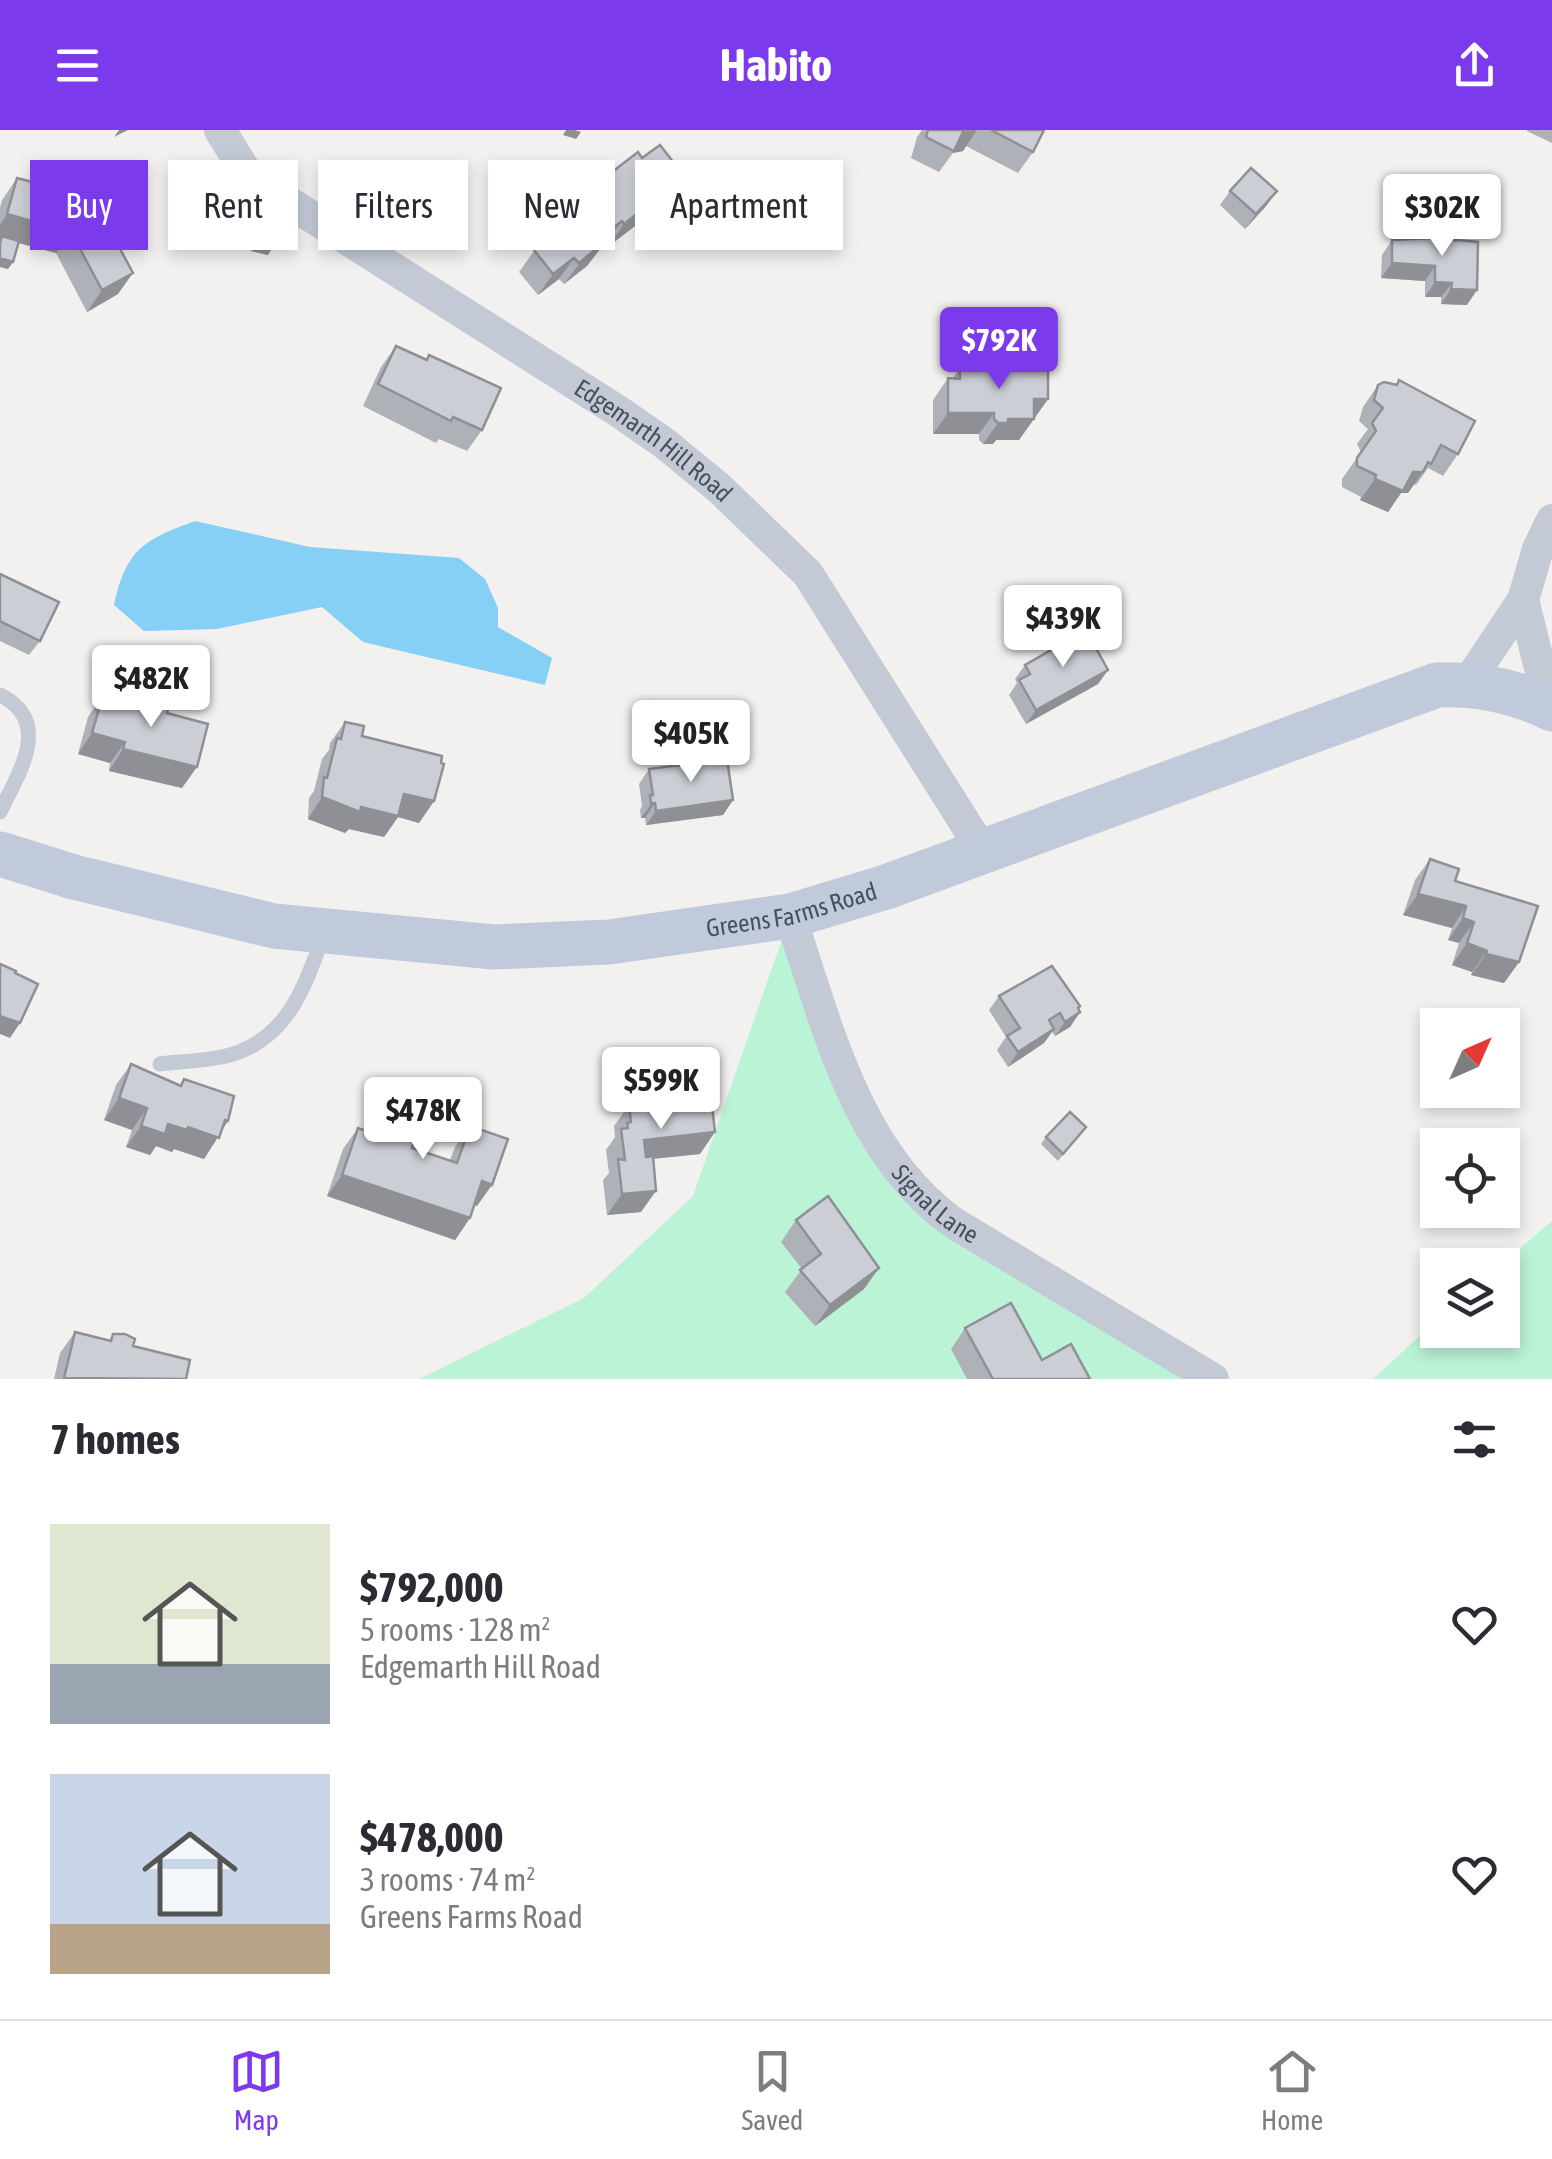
<!DOCTYPE html>
<meta charset="utf-8">
<style>
:root{--surface:#fff;--page:#f2f2f3;--text:#2b2b33;--muted:#7c7c81;--line:#e1e1e2;--accent:#7c3aed}
body{margin:0;font-family:"Asap Condensed",sans-serif;background:var(--page);color:var(--text);height:100vh;display:flex;flex-direction:column;font-size:38px;white-space:nowrap}
*{box-sizing:border-box;margin:0}
p{font-size:32px;color:var(--muted)}
.icon{flex:none;width:55px;height:55px;fill:none;stroke:currentColor;stroke-width:2;stroke-linecap:round;stroke-linejoin:round}
.map{position:relative;height:1249px;overflow:hidden}
.details{display:flex;flex-direction:column;background:var(--surface);flex:1}
.details>*{flex:none}
.top-card{position:absolute;left:30px;top:30px;width:1000px;height:90px;display:flex;gap:20px}
.needle{width:65px;rotate:45deg}
.controls{position:absolute;left:1420px;top:878px;display:grid;gap:20px}
.controls a{display:grid;place-items:center;width:100px;height:100px;border-radius:0px;background:var(--surface);box-shadow:0 5px 15px #0003;font-size:50px}
.price{position:absolute;translate:-50% -85px;padding:0 22px;border-radius:10px;background:#fff;color:#222;font-size:32px;line-height:65px;filter:drop-shadow(0 2px 5px #0008)}
.price::after{content:'';position:absolute;left:50%;top:60px;width:30px;height:22px;margin-left:-15px;background:inherit;clip-path:polygon(0 0,100% 0,50% 100%)}
.price.active{background:var(--accent);color:#fff}
ul{padding:0;list-style:none}
li{display:flex;align-items:center;gap:30px;height:250px;padding:0 50px}
li span{display:grid;place-items:center;flex:none;width:280px;height:200px;border-radius:0px;color:#555}
li>.icon{margin-inline-start:auto}
span .icon{width:120px;height:120px;fill:#fffc;stroke-width:1}
li b{font-size:42px}
h2{display:flex;justify-content:space-between;align-items:center;height:120px;padding:0 50px;font-size:42px}
.tag{padding:0 35px;border-radius:0px;background:var(--surface);box-shadow:0 5px 15px #0003;font-size:35px;line-height:90px}
.tag.active{background:var(--accent);color:#fff}
header{display:flex;justify-content:space-between;align-items:center;height:130px;padding:0 50px;background:var(--accent);color:#fff;font-size:45px;font-weight:700}
.dock{display:flex;justify-content:space-around;align-items:center;height:140px;border-top:2px solid var(--line);background:var(--surface);font-size:28px;color:var(--muted)}
.dock a{display:grid;justify-items:center;gap:5px}
.dock .active{color:var(--accent)}
.map>svg:first-child{display:block}
</style>
<header><svg class="icon" aria-label="menu" viewBox="0 0 24 24"><path d="M4 6h16M4 12h16M4 18h16"/></svg>Habito<svg class="icon" aria-label="share" viewBox="0 0 24 24"><path d="M12 15V3M7 8l5-5 5 5M5 13v7h14v-7"/></svg></header>
<div class="map">
<svg width="1552" height="1249" viewBox="0 0 1552 1249">
<rect width="100%" height="100%" fill="#f3f0f0"/>
<g fill="#bbf3d7">
<polygon points="790,786 900,1046 1212,1249 419,1249 584,1168 693,1066"/>
<polygon points="1552,1091 1552,1249 1373,1249 1437,1190 1438,1200 1502,1200 1500,1135"/>
</g>
<path fill="#85d0f4" d="M195 391 310 417 459 428 485 449 498 478V497L552 528 545 555 363 512 322 477 217 499 144 501 114 475C127 418 144 410 195 391Z"/>
<g fill="none" stroke-linecap="round" stroke-linejoin="round">
<g stroke="#c3cad6" stroke-width="15">
<path d="M0 565C54 592 18 644 0 682"/>
<path d="M160 934C185 931 215 931 239 922 291 902 306 852 324 804"/>
</g>
<g stroke="#c3cad6" stroke-width="32">
<path id="s1" d="M220 0 249 47 618 281 664 313 719 358 808 444 984 723"/>
<polyline points="1523,470 1550,578"/>
<polyline points="1467,554 1523,470 1538,419 1552,390"/>
<path id="s2" d="M790 786C828 896 854 1019 952 1092L1213 1249"/>
</g>
<path stroke="#c1cada" stroke-width="45" id="s3" d="M0 724 74 747 274 796 494 817 609 812 790 786 886 757 1437 555C1478 553 1515 561 1552 579"/>
</g>
<g fill="#afb1b8">
<polygon points="922,0 1044,0 1033,22 1018,43 966,16 963,21 953,23 939,42 911,28 917,7"/>
<polygon points="1552,0 1552,13 1527,1 1527,0"/>
<polygon points="642,28 685,47 670,69 609,116 607,112 600,118 587,136 564,154 559,149 538,165 519,142 551,97 581,85 583,83 579,78 594,56"/>
<polygon points="17,48 104,89 118,164 87,182 56,123 19,113 13,132 8,139 0,137 0,78 2,70"/>
<polygon points="1230,61 1267,75 1245,99 1220,75"/>
<polygon points="259,99 268,125 251,121 254,106"/>
<polygon points="1435,108 1467,175 1441,174 1441,167 1425,167 1425,151 1381,148 1382,125 1392,110"/>
<polygon points="396,216 426,230 429,225 482,300 467,321 439,309 436,313 363,276 381,237"/>
<polygon points="1030,233 1048,269 1019,310 996,310 993,314 983,314 979,310 979,304 933,304 933,270 948,248 953,248 960,238 1026,239"/>
<polygon points="1378,255 1458,324 1443,346 1428,338 1416,355 1414,354 1408,363 1401,363 1388,382 1360,370 1361,367 1342,357 1342,349 1361,322 1357,314 1368,299 1359,291 1363,277"/>
<polygon points="0,444 40,511 29,525 0,511"/>
<polygon points="1025,535 1108,540 1098,554 1026,594 1009,565 1017,553 1015,549"/>
<polygon points="103,565 148,578 152,571 167,583 182,658 109,641 110,633 78,624 88,587"/>
<polygon points="345,592 434,671 419,693 398,687 384,707 349,699 345,703 308,689 309,668 314,661 322,629 329,620 330,613"/>
<polygon points="649,639 733,670 723,685 646,695 645,688 641,688 640,680 642,676 639,654"/>
<polygon points="1430,729 1455,751 1519,832 1504,853 1471,845 1472,842 1452,835 1459,813 1448,810 1452,798 1403,785 1415,750"/>
<polygon points="999,866 1078,879 1080,882 1070,897 1055,906 1052,902 1044,913 1008,937 997,920 1006,907 989,880"/>
<polygon points="131,934 179,956 184,949 222,1001 204,1029 174,1019 172,1022 156,1016 150,1025 126,1017 132,1000 104,990 116,955"/>
<polygon points="649,965 700,1024 653,1029 641,1082 607,1085 603,1050 609,1043 606,1020 615,1007 614,996 629,975 644,973"/>
<polygon points="387,970 412,1018 450,1030 455,1017 470,996 477,1076 474,1075 470,1088 455,1110 327,1066 343,1019 358,998 368,1001 372,991"/>
<polygon points="1086,997 1058,1031 1041,1014 1046,1007"/>
<polygon points="796,1090 864,1159 815,1196 785,1162 802,1139 781,1112"/>
<polygon points="965,1198 1042,1230 1090,1249 967,1249 951,1219"/>
<polygon points="75,1202 109,1210 113,1204 186,1249 54,1249 60,1223"/>
</g>
<g fill="#8f9096">
<polygon points="119,0 128,0 114,7"/>
<polygon points="566,0 575,0 581,2 576,9 563,5"/>
<polygon points="977,0 963,21 953,23 963,2"/>
<polygon points="685,47 670,69 609,116 624,94"/>
<polygon points="1277,61 1267,75 1245,99 1256,84"/>
<polygon points="7,84 71,102 56,123 0,108 0,95"/>
<polygon points="622,91 587,136 564,154 598,109"/>
<polygon points="256,113 273,117 268,125 251,121"/>
<polygon points="0,128 13,132 8,139 0,137"/>
<polygon points="574,128 559,149 538,165 553,144"/>
<polygon points="1392,133 1435,136 1425,151 1381,148"/>
<polygon points="133,143 118,164 87,182 102,160"/>
<polygon points="1435,152 1452,153 1441,167 1425,167"/>
<polygon points="1451,159 1477,160 1467,175 1441,174"/>
<polygon points="1034,269 1048,269 1019,310 996,310 993,314 983,314 998,293 1008,289"/>
<polygon points="948,283 994,283 979,304 933,304"/>
<polygon points="1413,342 1423,342 1408,363 1401,363 1388,382 1360,370 1375,349"/>
<polygon points="1108,540 1098,554 1026,594 1036,580"/>
<polygon points="92,603 125,612 110,633 78,624"/>
<polygon points="123,619 197,637 182,658 109,641"/>
<polygon points="404,664 434,671 419,693 398,687 384,707 349,699 345,703 308,689 322,667"/>
<polygon points="733,670 723,685 646,695 656,681"/>
<polygon points="655,673 645,688 641,688 651,674"/>
<polygon points="1418,764 1466,776 1452,798 1403,785"/>
<polygon points="1463,788 1474,792 1459,813 1448,810"/>
<polygon points="1467,813 1487,821 1472,842 1452,835"/>
<polygon points="1486,824 1519,832 1504,853 1471,845"/>
<polygon points="1080,876 1073,886 1080,882 1070,897 1055,906 1065,892"/>
<polygon points="0,886 20,893 10,908 0,904"/>
<polygon points="1054,899 1044,913 1008,937 1018,922"/>
<polygon points="119,968 147,978 132,1000 104,990"/>
<polygon points="225,990 228,991 204,1029 174,1019 172,1022 156,1016 150,1025 126,1017 141,996 168,994 188,997"/>
<polygon points="715,1002 700,1024 630,1031 644,1010"/>
<polygon points="342,1045 470,1088 455,1110 327,1066"/>
<polygon points="482,1051 492,1055 477,1076 468,1073"/>
<polygon points="656,1061 641,1082 607,1085 622,1064"/>
<polygon points="879,1138 864,1159 815,1196 830,1175"/>
</g>
<g fill="#ccced6" stroke="#8f9096" stroke-width="2.5">
<polygon points="928,0 976,0 963,2 954,21 926,7"/>
<polygon points="991,0 1044,0 1033,22"/>
<polygon points="660,15 685,47 624,94 622,91 598,109 602,114 579,133 574,128 553,144 534,120 556,103 551,97 576,78 581,85 603,68 594,56 638,22 642,28"/>
<polygon points="1251,38 1277,61 1256,84 1230,61"/>
<polygon points="17,48 78,64 84,57 99,55 102,63 111,61 112,75 104,89 133,143 102,160 71,102 7,84"/>
<polygon points="259,99 277,103 273,117 256,113"/>
<polygon points="2,106 19,111 13,132 0,128 0,114"/>
<polygon points="1435,108 1478,112 1477,160 1451,159 1452,153 1435,152 1435,136 1392,133 1392,110"/>
<polygon points="396,216 427,230 429,225 501,258 482,300 453,287 451,291 378,254"/>
<polygon points="1030,233 1048,233 1048,269 1034,269 1034,289 1008,289 1008,293 998,293 994,289 994,283 948,283 948,248 960,249 960,238 1030,239"/>
<polygon points="1399,250 1475,291 1458,324 1441,315 1431,334 1428,332 1423,342 1413,342 1403,361 1375,349 1376,345 1357,336 1357,328 1376,301 1372,293 1383,278 1374,270 1378,255 1384,252 1397,255"/>
<polygon points="0,444 59,472 40,511 0,491"/>
<polygon points="1086,500 1108,540 1036,580 1019,550 1030,544 1025,535"/>
<polygon points="103,565 151,578 152,571 169,576 167,583 208,594 197,637 123,619 125,612 92,603"/>
<polygon points="345,592 364,596 362,606 442,626 441,633 444,634 434,671 404,664 398,686 361,677 360,682 322,667 324,647 327,648 337,608 341,609"/>
<polygon points="727,629 733,670 656,681 655,673 651,674 650,665 653,665 649,639"/>
<polygon points="1430,729 1459,739 1455,751 1538,776 1519,832 1486,824 1487,821 1467,813 1474,792 1463,788 1466,776 1418,764"/>
<polygon points="0,834 16,841 15,843 38,854 20,893 0,886"/>
<polygon points="1052,836 1080,876 1078,878 1080,882 1065,892 1060,883 1049,890 1054,899 1018,922 1007,906 1020,898 999,866"/>
<polygon points="131,934 181,956 184,949 234,966 228,991 225,990 219,1008 188,997 187,1000 168,994 165,1004 141,996 147,978 119,968"/>
<polygon points="710,959 715,1002 644,1010 646,1027 653,1026 656,1061 622,1064 618,1029 625,1030 621,999 628,998 627,993 631,992 629,975 650,973 649,965"/>
<polygon points="387,970 424,983 412,1018 457,1033 470,996 508,1009 492,1055 482,1051 470,1088 342,1045 358,998 375,1004"/>
<polygon points="1070,982 1086,997 1063,1024 1046,1007"/>
<polygon points="828,1066 879,1138 830,1175 800,1140 821,1124 796,1090"/>
<polygon points="1011,1173 1042,1230 1071,1214 1090,1249 993,1249 965,1198"/>
<polygon points="75,1202 111,1211 113,1204 125,1204 135,1209 133,1216 190,1230 186,1249 64,1248"/>
</g>
<g text-anchor="middle" dominant-baseline="central" stroke-width="8" stroke-linejoin="round" paint-order="stroke">
<g font-size="25" fill="#46515f" stroke="#fff">
<text stroke="none"><textPath href="#s1" startOffset="538">Edgemarth Hill Road</textPath></text>
<text stroke="none"><textPath href="#s3" startOffset="805">Greens Farms Road</textPath></text>
<text stroke="none"><textPath href="#s2" startOffset="328">Signal Lane</textPath></text>
</g>
</g>
</svg>
<div class="controls">
<a><svg class="needle" viewBox="-14 -14 28 28"><path d="M0-13l5 13h-10z" fill="#e53935"/><path d="M0 13l5-13h-10z" fill="#7c7c81"/></svg></a>
<a><svg class="icon" aria-label="locate" viewBox="0 0 24 24"><circle cx="12" cy="12" r="6"/><path d="M12 2v4M12 18v4M2 12h4M18 12h4"/></svg></a>
<a><svg class="icon" aria-label="layers" viewBox="0 0 24 24"><path d="M12 4l9 5-9 5-9-5zM3 14l9 5 9-5"/></svg></a>
</div>
<b class="price" style="left:1442px;top:129px">$302K</b>
<b class="price active" style="left:999px;top:262px">$792K</b>
<b class="price" style="left:1063px;top:540px">$439K</b>
<b class="price" style="left:151px;top:600px">$482K</b>
<b class="price" style="left:691px;top:655px">$405K</b>
<b class="price" style="left:661px;top:1002px">$599K</b>
<b class="price" style="left:423px;top:1032px">$478K</b>
<div class="top-card">
<a class="tag active">Buy</a>
<a class="tag">Rent</a>
<a class="tag">Filters</a>
<a class="tag">New</a>
<a class="tag">Apartment</a>
</div>
</div>
<section class="details">
<h2>7 homes<svg class="icon" aria-label="filters" viewBox="0 0 24 24"><path d="M4 7h16M4 17h16"/><circle cx="9" cy="7" r="2"/><circle cx="15" cy="17" r="2"/></svg></h2>
<ul>
<li><span style="background:linear-gradient(#dfe7d0 70%,#9aa5b1 0)"><svg class="icon" aria-label="home" viewBox="0 0 24 24"><path d="M3 11l9-7 9 7M6 9v11h12V9"/></svg></span><div><b>$792,000</b><p>5 rooms · 128 m²</p><p>Edgemarth Hill Road</p></div><svg class="icon" aria-label="heart" viewBox="0 0 24 24"><path d="M12 20l-8-8c-3-5 5-10 8-4 3-6 11-1 8 4z"/></svg></li>
<li><span style="background:linear-gradient(#c9d6e8 75%,#b9a48a 0)"><svg class="icon" aria-label="home" viewBox="0 0 24 24"><path d="M3 11l9-7 9 7M6 9v11h12V9"/></svg></span><div><b>$478,000</b><p>3 rooms · 74 m²</p><p>Greens Farms Road</p></div><svg class="icon" aria-label="heart" viewBox="0 0 24 24"><path d="M12 20l-8-8c-3-5 5-10 8-4 3-6 11-1 8 4z"/></svg></li>
</ul>
</section>
<nav class="dock">
<a class="active"><svg class="icon" aria-label="map" viewBox="0 0 24 24"><path d="M3 6l6-2 6 2 6-2v14l-6 2-6-2-6 2zM9 4v14M15 6v14"/></svg>Map</a>
<a><svg class="icon" aria-label="saved" viewBox="0 0 24 24"><path d="M7 4h10v16l-5-4-5 4z"/></svg>Saved</a>
<a><svg class="icon" aria-label="home" viewBox="0 0 24 24"><path d="M3 11l9-7 9 7M6 9v11h12V9"/></svg>Home</a>
</nav>
